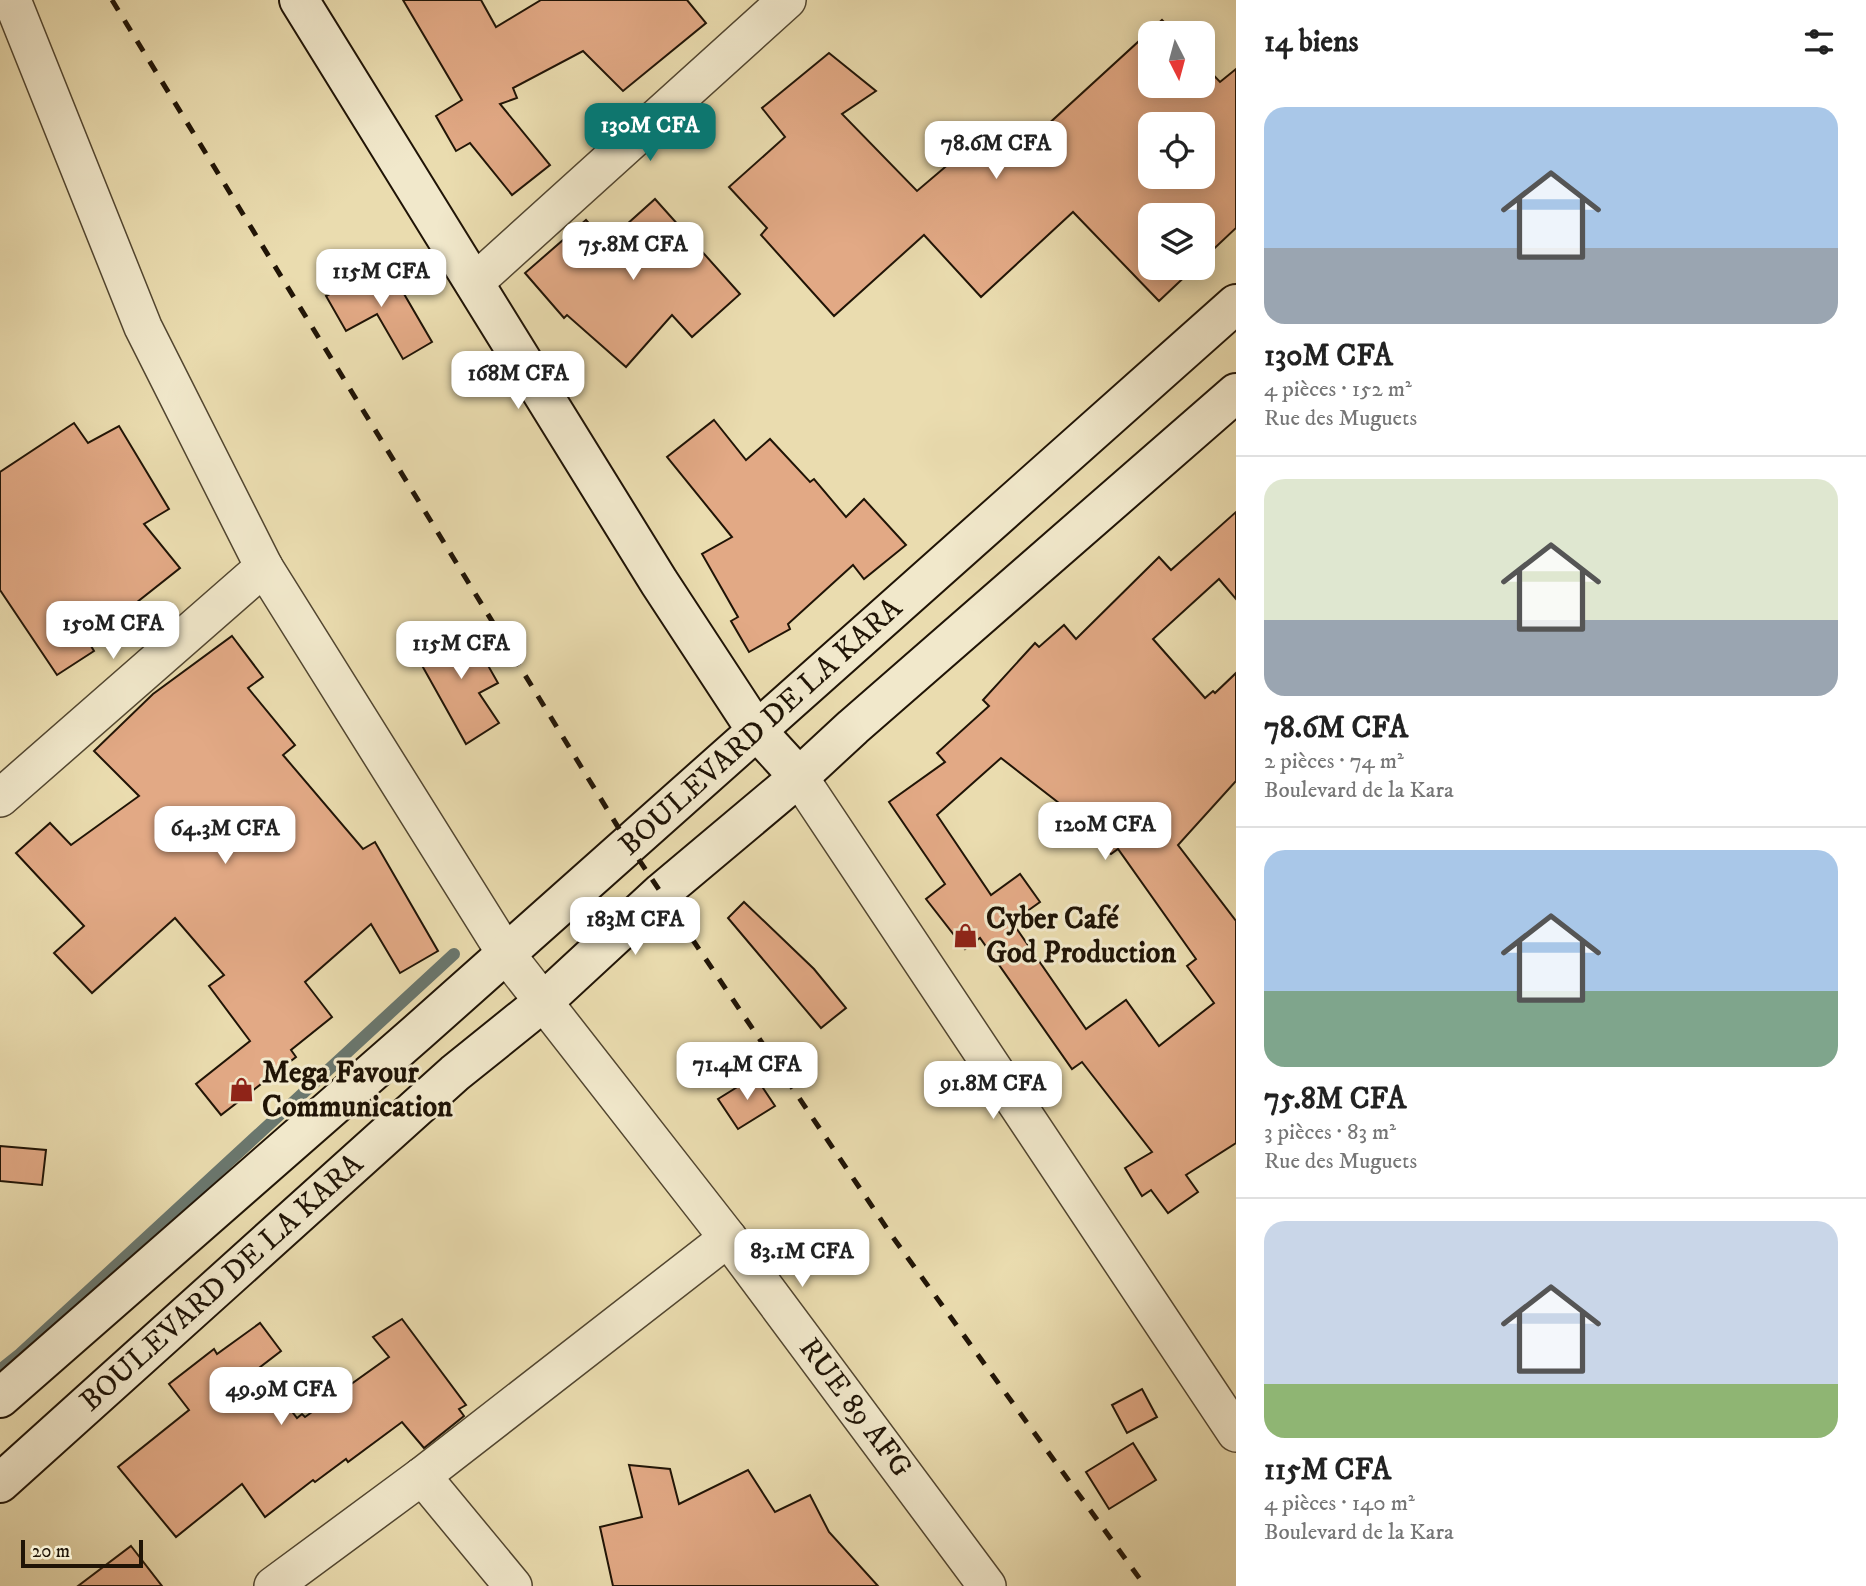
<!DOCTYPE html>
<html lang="fr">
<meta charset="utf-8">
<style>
:root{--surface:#fff;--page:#f6f6f6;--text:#222;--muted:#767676;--line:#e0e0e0;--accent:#0f766e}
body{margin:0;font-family:"IM FELL DW Pica",serif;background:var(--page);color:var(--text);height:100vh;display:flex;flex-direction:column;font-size:26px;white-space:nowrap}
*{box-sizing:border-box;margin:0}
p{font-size:23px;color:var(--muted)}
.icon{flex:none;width:38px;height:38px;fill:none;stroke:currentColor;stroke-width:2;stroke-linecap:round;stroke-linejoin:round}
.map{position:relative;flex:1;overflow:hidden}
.drawer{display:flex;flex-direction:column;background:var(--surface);width:630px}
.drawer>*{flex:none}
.needle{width:46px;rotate:174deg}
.fabs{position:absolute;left:1138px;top:21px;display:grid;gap:14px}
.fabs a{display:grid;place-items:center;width:77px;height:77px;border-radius:14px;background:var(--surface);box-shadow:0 4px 18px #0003;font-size:35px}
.scale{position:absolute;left:21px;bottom:18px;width:122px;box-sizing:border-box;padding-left:7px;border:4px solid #201406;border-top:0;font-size:19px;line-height:24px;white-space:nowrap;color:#201406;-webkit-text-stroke:5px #f1e8cb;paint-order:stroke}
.price{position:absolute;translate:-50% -60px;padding:0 16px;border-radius:14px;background:#fff;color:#222;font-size:23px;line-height:46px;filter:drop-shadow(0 2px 4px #0008)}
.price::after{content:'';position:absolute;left:50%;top:42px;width:21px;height:16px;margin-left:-10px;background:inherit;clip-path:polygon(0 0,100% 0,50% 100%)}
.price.selected{background:var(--accent);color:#fff}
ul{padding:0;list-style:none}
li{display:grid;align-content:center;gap:14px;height:371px;padding:0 28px}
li+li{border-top:2px solid var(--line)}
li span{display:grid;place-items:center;height:217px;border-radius:21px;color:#555}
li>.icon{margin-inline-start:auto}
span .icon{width:126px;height:126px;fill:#fffc;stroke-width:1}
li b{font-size:30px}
h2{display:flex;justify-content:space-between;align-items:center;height:84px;padding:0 28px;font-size:30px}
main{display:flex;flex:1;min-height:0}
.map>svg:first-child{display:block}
</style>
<main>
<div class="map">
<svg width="1236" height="1586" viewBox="0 0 1236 1586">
<rect width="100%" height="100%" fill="#eadcaf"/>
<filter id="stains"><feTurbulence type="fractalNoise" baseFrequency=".00286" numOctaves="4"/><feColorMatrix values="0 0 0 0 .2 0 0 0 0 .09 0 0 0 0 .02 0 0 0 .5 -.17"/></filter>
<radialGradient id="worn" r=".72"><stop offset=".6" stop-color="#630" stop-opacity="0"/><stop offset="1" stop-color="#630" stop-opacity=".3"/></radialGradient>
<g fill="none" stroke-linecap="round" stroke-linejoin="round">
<polyline stroke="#6a776e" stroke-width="12" points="0,1370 20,1354 454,954"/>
</g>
<g fill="#e2a985" stroke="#201406" stroke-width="2" fill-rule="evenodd">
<polygon points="403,0 481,0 496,27 541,0 687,0 706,23 623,91 583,51 513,88 517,98 500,104 550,165 512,195 470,143 456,151 436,116 462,100"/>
<path d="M1162 20 1175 33H1150V86H1202V63L1220 82 1236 69V228L1202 260V215H1150V268H1194L1159 301 1073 212 981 297 924 235 834 316 761 235 767 228 729 187 785 137 762 108 829 53 876 91 842 114 917 191 990 129 1011 153 1030 135 1033 138ZM1150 124H1202V177H1150Z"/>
<polygon points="655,199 740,294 692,337 672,315 626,367 567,315 564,318 525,273 586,220 606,243"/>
<polygon points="386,263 432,342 403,359 377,314 346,331 326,296"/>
<polygon points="714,420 746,460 770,439 810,482 814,479 846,517 864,499 906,545 864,579 853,565 788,624 790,629 749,652 731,621 738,617 702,554 732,537 667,457"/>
<polygon points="74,423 88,443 119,426 169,509 144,524 180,568 88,641 94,651 57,675 0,590 0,472"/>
<path d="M1236 512V599L1219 579 1153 639 1205 698 1213 691 1215 693 1236 673V781L1178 845 1236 921V1143L1186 1175 1198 1192 1168 1213 1151 1190 1142 1196 1125 1168 1152 1152 1082 1062 1072 1069 980 938 965 949 926 899 945 884 889 802 945 762 937 753 989 706 983 700 1035 643 1039 647 1064 625 1076 639 1159 557 1171 570ZM1001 758 1077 817 1071 822 1111 854 1118 849 1196 959 1187 966 1214 1003 1159 1046 1126 1000 1086 1029 1012 922 1040 902 1020 874 991 895 937 815Z"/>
<polygon points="465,625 498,683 479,693 499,723 466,744 415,653"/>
<polygon points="232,636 263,677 248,688 295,745 283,755 363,849 375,842 438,951 400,973 371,924 305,982 332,1017 291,1050 296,1057 221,1115 196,1084 250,1041 209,986 224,975 175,918 92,993 54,953 84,926 16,853 50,823 71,845 139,796 94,751 153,694"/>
<polygon points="744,902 814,969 846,1008 821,1028 728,918"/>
<polygon points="755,1076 775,1106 738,1129 718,1099"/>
<polygon points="0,1146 46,1150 42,1185 0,1181"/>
<polygon points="402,1319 466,1405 459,1409 464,1416 424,1448 402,1422 348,1462 346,1459 315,1482 313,1480 265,1517 242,1484 176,1537 118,1467 189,1410 169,1384 214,1349 217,1354 260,1323 281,1351 259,1368 297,1418 302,1414 305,1417 389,1357 373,1337"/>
<polygon points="1142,1389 1157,1417 1127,1433 1112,1405"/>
<polygon points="1133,1443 1156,1480 1109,1509 1086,1472"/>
<polygon points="629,1465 670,1469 679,1504 748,1470 775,1512 810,1495 829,1532 878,1586 613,1586 600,1527 642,1517"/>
<polygon points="131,1546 162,1586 78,1586"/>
</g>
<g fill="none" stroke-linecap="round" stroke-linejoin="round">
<defs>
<g id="street">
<polyline points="12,0 143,327 264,567 506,954 728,1238 987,1586"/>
<polyline points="474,283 787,0"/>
<polyline points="799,777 1236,1433"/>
<polyline points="0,798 264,567"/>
<polyline points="422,1476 513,1586"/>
<polyline points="273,1586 422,1476 728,1238"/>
</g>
<g id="secondary">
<polyline points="299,0 659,582 756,730 799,777"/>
<polyline points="0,1398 418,1032 1236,304"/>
<polyline points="0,1483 455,1073 542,1003 662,892 799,777 853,727 1236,393"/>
</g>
</defs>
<use href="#street" stroke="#524630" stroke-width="40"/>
<use href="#secondary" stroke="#201406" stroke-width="42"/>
<use href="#street" stroke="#f1e8cb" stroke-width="37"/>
<use href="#secondary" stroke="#f1e8cb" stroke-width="38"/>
<polyline stroke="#201406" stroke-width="5" stroke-dasharray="12 12" stroke-linecap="butt" points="112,0 629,845 892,1236 1145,1586"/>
</g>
<defs>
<symbol id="shop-bare" viewBox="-9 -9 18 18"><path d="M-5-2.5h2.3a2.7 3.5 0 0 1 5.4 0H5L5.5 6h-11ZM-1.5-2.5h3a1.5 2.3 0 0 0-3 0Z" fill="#8f2418" stroke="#f1e8cb" stroke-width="2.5" paint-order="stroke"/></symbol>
</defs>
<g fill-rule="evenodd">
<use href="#shop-bare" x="948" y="918" width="35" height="35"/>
<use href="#shop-bare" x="224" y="1072" width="35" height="35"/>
</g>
<g text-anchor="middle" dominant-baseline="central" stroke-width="6" stroke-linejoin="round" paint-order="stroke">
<g font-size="30" fill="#201406" stroke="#f1e8cb">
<text transform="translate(761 727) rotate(-42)">BOULEVARD DE LA KARA</text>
<text transform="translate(222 1283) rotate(-42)">BOULEVARD DE LA KARA</text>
<text transform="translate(855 1408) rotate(53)">RUE 89 AFG</text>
</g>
<g font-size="30" font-weight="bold" fill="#201406" stroke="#f1e8cb" text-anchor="start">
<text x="986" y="919">Cyber Café<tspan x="986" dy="34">God Production</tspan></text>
<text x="262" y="1073">Mega Favour<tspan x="262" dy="34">Communication</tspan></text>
</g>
</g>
<rect width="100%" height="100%" filter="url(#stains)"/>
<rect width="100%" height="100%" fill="url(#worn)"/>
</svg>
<div class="fabs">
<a><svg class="needle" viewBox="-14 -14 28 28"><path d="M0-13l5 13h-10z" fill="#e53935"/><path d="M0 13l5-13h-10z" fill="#767676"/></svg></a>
<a><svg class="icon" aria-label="locate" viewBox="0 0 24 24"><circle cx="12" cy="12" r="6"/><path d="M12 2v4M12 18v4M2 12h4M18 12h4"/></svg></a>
<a><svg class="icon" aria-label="layers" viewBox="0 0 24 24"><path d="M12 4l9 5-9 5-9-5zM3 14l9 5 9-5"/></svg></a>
</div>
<div class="scale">20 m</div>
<b class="price selected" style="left:650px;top:163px">130M CFA</b>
<b class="price" style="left:996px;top:181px">78.6M CFA</b>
<b class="price" style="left:633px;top:282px">75.8M CFA</b>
<b class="price" style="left:381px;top:309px">115M CFA</b>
<b class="price" style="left:518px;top:411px">168M CFA</b>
<b class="price" style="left:113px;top:661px">150M CFA</b>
<b class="price" style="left:461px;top:681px">115M CFA</b>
<b class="price" style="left:1105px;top:862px">120M CFA</b>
<b class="price" style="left:225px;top:866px">64.3M CFA</b>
<b class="price" style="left:635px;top:957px">183M CFA</b>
<b class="price" style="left:747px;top:1102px">71.4M CFA</b>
<b class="price" style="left:993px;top:1121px">91.8M CFA</b>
<b class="price" style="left:802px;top:1289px">83.1M CFA</b>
<b class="price" style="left:281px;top:1427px">49.9M CFA</b>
</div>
<section class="drawer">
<h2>14 biens<svg class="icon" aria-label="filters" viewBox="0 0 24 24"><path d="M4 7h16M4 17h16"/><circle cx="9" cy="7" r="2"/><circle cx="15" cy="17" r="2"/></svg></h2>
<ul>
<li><span style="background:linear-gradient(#a9c7e8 65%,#9aa5b1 0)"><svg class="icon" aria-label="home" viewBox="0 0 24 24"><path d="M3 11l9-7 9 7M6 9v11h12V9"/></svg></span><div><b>130M CFA</b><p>4 pièces · 152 m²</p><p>Rue des Muguets</p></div></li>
<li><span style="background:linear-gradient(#dfe7d0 65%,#9aa5b1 0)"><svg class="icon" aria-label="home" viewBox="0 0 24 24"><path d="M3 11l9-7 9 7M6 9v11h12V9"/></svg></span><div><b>78.6M CFA</b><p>2 pièces · 74 m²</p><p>Boulevard de la Kara</p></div></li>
<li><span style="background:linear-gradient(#a9c7e8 65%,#7fa58c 0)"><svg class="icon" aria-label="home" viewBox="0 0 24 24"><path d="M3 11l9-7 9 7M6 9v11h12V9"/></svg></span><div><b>75.8M CFA</b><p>3 pièces · 83 m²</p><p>Rue des Muguets</p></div></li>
<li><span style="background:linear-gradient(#c9d6e8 75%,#8fb573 0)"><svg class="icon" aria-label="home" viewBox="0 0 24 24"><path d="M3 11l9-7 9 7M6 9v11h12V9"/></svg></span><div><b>115M CFA</b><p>4 pièces · 140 m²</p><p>Boulevard de la Kara</p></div></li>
</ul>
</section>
</main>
